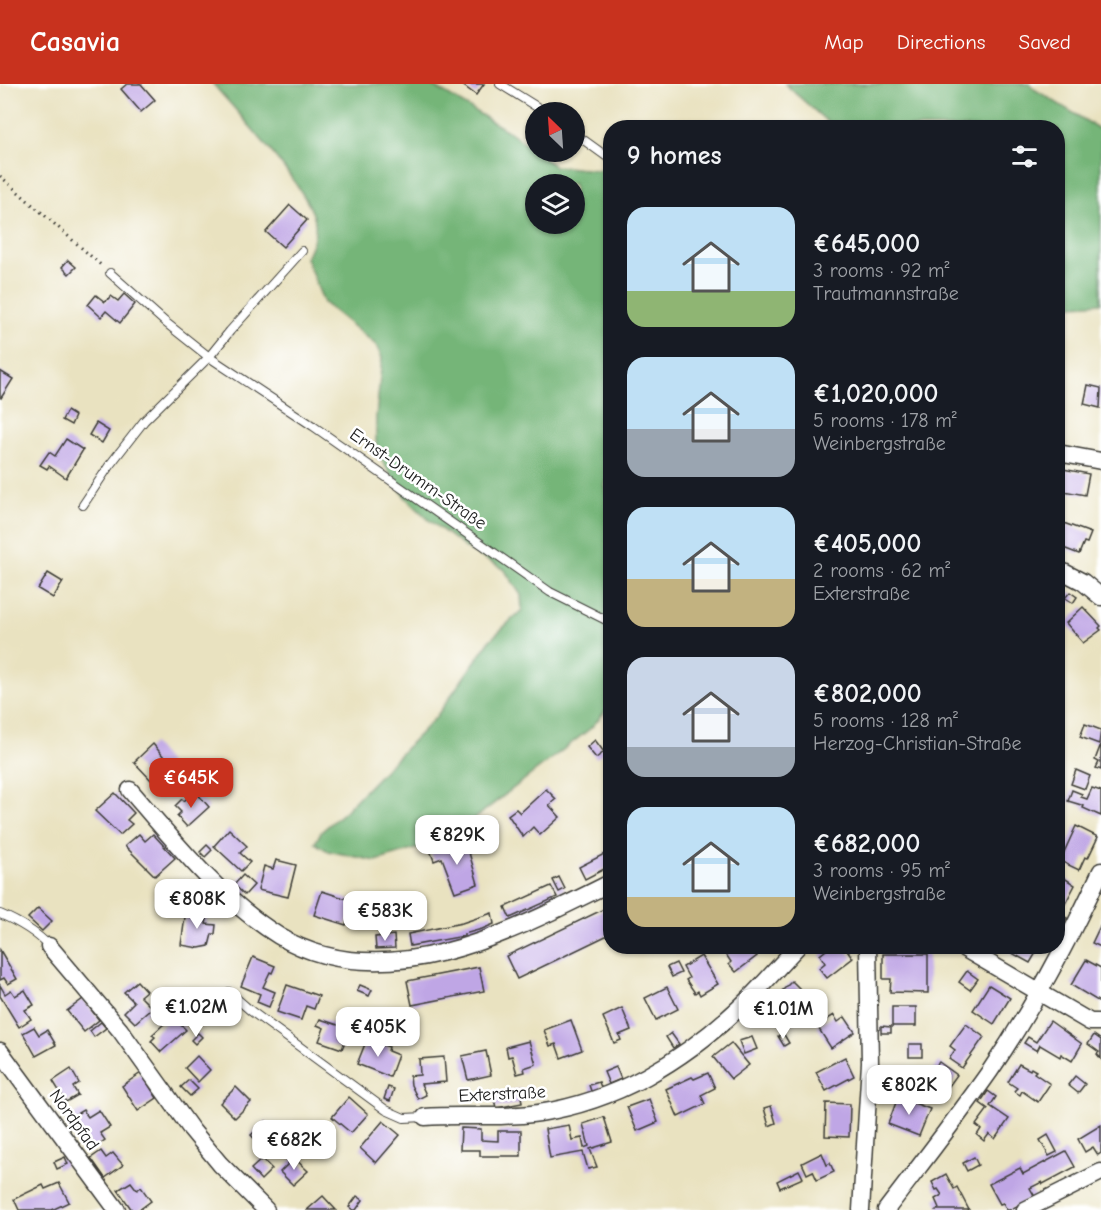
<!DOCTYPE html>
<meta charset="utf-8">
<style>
:root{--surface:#171b24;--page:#242831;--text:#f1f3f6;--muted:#9ea1a6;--accent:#c8321e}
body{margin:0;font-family:"Comic Neue",sans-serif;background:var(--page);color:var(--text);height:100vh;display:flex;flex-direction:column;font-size:22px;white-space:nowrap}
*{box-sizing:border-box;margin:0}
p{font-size:20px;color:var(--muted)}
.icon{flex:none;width:33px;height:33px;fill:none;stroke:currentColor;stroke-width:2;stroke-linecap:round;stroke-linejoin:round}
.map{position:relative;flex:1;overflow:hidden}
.sheet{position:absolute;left:603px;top:36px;width:462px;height:834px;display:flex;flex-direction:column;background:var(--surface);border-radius:24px;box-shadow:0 2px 4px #0004}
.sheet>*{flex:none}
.needle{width:39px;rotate:335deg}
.fabs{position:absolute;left:525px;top:18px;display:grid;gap:12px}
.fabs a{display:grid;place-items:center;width:60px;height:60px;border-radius:50%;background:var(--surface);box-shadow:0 2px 4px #0004;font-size:30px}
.price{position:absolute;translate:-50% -51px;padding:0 14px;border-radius:12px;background:#fff;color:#222;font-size:20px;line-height:39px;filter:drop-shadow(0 2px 3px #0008)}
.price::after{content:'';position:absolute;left:50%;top:36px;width:18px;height:14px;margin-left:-9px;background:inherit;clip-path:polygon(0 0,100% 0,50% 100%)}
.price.current{background:var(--accent);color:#fff}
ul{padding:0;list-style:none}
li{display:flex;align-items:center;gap:18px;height:150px;padding:0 24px}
li span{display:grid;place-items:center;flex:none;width:168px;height:120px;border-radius:18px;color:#555}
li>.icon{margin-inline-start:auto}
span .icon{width:72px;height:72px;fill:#fffc;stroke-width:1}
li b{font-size:26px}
h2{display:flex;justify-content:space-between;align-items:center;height:72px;padding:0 24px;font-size:26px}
header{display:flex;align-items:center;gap:36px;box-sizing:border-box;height:84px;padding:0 30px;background:var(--accent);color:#fff}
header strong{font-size:28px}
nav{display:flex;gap:33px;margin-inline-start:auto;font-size:21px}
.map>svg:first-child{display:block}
</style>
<header>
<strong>Casavia</strong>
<nav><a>Map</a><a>Directions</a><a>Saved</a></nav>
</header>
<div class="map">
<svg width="1101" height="1126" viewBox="0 0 1101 1126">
<rect width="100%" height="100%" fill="#fff"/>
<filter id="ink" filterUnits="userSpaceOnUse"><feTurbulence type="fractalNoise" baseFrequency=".0167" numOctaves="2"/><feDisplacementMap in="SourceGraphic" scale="12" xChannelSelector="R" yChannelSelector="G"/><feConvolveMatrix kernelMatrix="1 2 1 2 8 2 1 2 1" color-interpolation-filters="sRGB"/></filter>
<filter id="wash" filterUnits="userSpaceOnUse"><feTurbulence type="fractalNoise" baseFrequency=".008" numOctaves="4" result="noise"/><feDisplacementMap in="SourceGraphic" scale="24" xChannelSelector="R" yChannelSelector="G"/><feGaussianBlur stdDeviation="1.35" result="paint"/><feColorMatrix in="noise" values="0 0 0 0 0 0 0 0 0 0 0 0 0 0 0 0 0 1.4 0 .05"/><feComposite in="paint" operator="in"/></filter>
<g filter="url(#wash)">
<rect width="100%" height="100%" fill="#e9e2c0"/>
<g fill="#74b578" stroke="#48684a" stroke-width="1.5" fill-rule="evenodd">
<path d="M213 0H430L513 50 554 82 597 86 610 83V389L605 401 610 424V622L591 644 448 755 376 777 328 767 315 759 321 748 345 727 436 633 490 556 522 526 521 511 504 485 470 467 429 436 405 413 379 372 376 358V333L382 274 376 261 324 219 306 174C311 162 317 151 315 138 312 108 235 26 213 0ZM536 100H574V140H536Z"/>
<polygon points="785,0 1030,0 1034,5 1101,46 1101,219 1058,222 1058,44 833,43"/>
</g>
<g id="blocks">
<g fill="#bfa6e5">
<polygon points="127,0 141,0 155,16 141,28 121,5"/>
<polygon points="461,0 484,0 476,11"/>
<polygon points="290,121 307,136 283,163 266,148"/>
<polygon points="68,176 76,183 69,190 62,183"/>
<polygon points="124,210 135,220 120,239 106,227 101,233 88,221 96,211 105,218 111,212 118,217"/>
<polygon points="0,287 13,295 1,314 0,313"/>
<polygon points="1088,301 1101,304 1100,324 1084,320"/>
<polygon points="67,327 75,332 71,341 62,336"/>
<polygon points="96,339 109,347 102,359 89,351"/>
<polygon points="66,355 83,366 66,394 49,382 47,385 40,381 49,368 55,372"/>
<polygon points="1058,384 1089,390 1085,411 1058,406"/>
<polygon points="1058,437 1091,449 1087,459 1084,458 1079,470 1058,462"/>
<polygon points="48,489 63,498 53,514 38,505"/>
<polygon points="1070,508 1077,513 1073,519 1065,514"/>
<polygon points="1083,523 1101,542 1099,544 1101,546 1083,559 1066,539"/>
<polygon points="1085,640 1101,646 1099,660 1080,653"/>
<polygon points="595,656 604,668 596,674 587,663"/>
<polygon points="153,660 169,679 151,696 134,678"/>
<polygon points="1101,660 1101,686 1096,684 1099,678 1095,676"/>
<polygon points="1076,686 1090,692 1085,705 1071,700"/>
<polygon points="1092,704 1101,707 1101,732 1083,724 1084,722 1078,720 1068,717 1072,706 1082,710 1081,713 1087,715"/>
<polygon points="546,705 556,715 549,721 560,733 540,751 533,743 523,753 508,731 516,725 520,729"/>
<polygon points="195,707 209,723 187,743 177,732 181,728 175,722 182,715 184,717"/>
<polygon points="115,709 134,729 127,736 132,740 120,751 95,727"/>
<polygon points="1076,742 1098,753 1088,774 1085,773 1079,786 1060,777"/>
<polygon points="229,745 247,762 240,769 250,778 241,787 214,762"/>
<polygon points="483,746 488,752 479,759 474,753"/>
<polygon points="139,750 145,757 153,750 175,774 155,792 125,762"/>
<polygon points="456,757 460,768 468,765 478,800 455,808 442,774 434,777 430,766"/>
<polygon points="207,761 212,766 205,773 200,768"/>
<polygon points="610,767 610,782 585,795 579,783"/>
<polygon points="276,776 296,781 288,813 258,806 264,782 273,785"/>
<polygon points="1058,790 1075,801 1065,820 1058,816"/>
<polygon points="243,791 254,801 245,811 234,801"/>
<polygon points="559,793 565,805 559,808 553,796"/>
<polygon points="551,802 557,813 510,834 505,823"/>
<polygon points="322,807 353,817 346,841 314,831"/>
<polygon points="38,824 52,837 42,847 28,834"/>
<polygon points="606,824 610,834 610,850 517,895 506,872"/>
<polygon points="186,826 208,830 206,840 216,841 215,850 212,850 209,862 199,864 181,861"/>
<polygon points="492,829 494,840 482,845 464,850 464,852 410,862 408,850 462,839"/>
<polygon points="1058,829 1067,834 1058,853"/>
<polygon points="1101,840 1101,863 1092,859"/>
<polygon points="394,851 395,864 376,865 375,853"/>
<polygon points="733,862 749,862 757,872 736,888 729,880 731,878 725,869"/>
<polygon points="831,862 844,862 853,874 827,894 819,884 825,879 820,871"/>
<polygon points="1004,862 1040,862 1030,879 1003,864"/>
<polygon points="0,866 17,895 8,900 4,894 0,896"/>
<polygon points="883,870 928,870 928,909 890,908 891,895 883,895"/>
<polygon points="701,872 718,900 700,911 698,907 695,909 686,896 689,894 683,883"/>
<polygon points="253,873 275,882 272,889 270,888 263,903 275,908 269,923 257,918 260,910 241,902"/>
<polygon points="1086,876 1101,884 1101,919 1071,901"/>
<polygon points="676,879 681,889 672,893 667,883"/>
<polygon points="479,883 484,907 412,921 407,897"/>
<polygon points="967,887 978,895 970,906 959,898"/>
<polygon points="137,897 146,907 140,912 152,924 135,939 124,928 134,918 124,908"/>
<polygon points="792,897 806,911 785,932 768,915 774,909 777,912"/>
<polygon points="0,901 5,910 11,906 15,912 25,906 34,921 25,926 31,935 19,943 0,912"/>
<polygon points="287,901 319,912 314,925 306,922 301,936 277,928"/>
<polygon points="360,901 372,906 369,912 357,907"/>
<polygon points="989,901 1010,914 994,940 973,926"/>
<polygon points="667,903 678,925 656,936 645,914"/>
<polygon points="83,915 99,936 84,948 67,927"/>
<polygon points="169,920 176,928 172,932 186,946 161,968 151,957 155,953 152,951 165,939 155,928 161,923 163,926"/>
<rect x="892" y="923" width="24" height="19"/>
<polygon points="622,924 631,946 619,951 621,956 614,959 603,933"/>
<polygon points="834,931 838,938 845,933 855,948 831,964 817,942"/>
<polygon points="320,935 344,943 340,953 346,955 342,965 319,957 324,944 317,941"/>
<polygon points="571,936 582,966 561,974 556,960 550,962 544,946"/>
<polygon points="1050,937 1082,960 1072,977 1061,970 1060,973 1040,961 1037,967 1024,959 1028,953 1036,958"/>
<polygon points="101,938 106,944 94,953 90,947"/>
<polygon points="966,940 984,953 962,984 949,975 955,966 950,962"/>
<polygon points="881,942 891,943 891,949 881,949"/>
<polygon points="34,943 39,951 47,946 56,961 36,972 23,949"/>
<polygon points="198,949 202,953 195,960 191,956"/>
<polygon points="671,949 679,960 673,964 666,953"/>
<polygon points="783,949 789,959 784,962 778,952"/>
<polygon points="1094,951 1101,956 1101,975 1097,970 1099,968 1088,960"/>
<polygon points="752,953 757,965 744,970 739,957"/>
<polygon points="367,955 389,963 388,967 398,971 390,993 357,980"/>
<polygon points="529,957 536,980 524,984 525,988 517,990 512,972 508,973 506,963"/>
<polygon points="731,959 749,981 731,995 713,973"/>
<rect x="909" y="960" width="13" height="13"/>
<polygon points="486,967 491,991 468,996 462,972"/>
<polygon points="197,972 210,986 198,998 185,984"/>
<polygon points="444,973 446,998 421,1000 426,1011 418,1015 411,1001 410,992 420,991 419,975"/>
<polygon points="845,973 854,992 826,1007 816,988"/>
<polygon points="939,978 957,991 941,1013 922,1000"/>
<polygon points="1019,980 1030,986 1031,984 1036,987 1034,989 1050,1000 1038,1018 1022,1007 1020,1011 1014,1007 1017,1004 1008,998"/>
<polygon points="616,983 621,995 609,1000 604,988"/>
<polygon points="71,985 79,999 73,1003 78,1011 66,1018 53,997"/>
<polygon points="141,989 157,1014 138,1027 122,1002"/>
<polygon points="708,989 715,1004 701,1011 705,1020 678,1033 666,1005 692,993 694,995"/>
<polygon points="879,991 896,991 895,1016 878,1016"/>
<polygon points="1075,992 1085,1000 1078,1009 1068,1001"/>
<polygon points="189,996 198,1005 190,1012 181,1003"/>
<polygon points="599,998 602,1006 592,1010 589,1001"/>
<polygon points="236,1003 251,1018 235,1034 220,1019"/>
<polygon points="388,1003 394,1005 390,1017 384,1015"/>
<polygon points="520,1005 522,1019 496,1024 493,1010"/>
<polygon points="988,1007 996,1013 990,1022 1009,1035 995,1055 989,1050 984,1057 977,1051 981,1045 976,1041 988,1025 980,1019"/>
<polygon points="349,1013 368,1030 351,1049 332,1033"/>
<polygon points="898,1013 930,1025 919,1052 888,1040"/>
<polygon points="649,1015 658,1038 637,1047 627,1023"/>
<polygon points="826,1019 850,1020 849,1053 825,1052"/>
<polygon points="771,1022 776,1039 769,1042 764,1024"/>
<polygon points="83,1026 88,1033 99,1026 110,1043 100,1049 105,1056 92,1065 71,1033"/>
<polygon points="604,1033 612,1058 590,1065 597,1083 588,1085 583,1068 550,1074 545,1045 569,1041 572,1056 582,1054 584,1064 589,1062 583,1040"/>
<polygon points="266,1037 281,1053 266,1067 251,1051"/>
<polygon points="383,1037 400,1051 376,1079 360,1064"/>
<polygon points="1101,1041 1101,1069 1098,1071 1093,1063 1085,1068 1078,1055"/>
<polygon points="287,1042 297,1053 292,1058 282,1047"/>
<polygon points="461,1044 481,1045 481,1056 498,1057 498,1047 521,1047 521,1072 480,1072 480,1066 460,1066"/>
<polygon points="1048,1051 1057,1068 1049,1072 1040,1056"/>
<polygon points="101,1067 106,1074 113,1069 123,1081 105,1094 91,1074"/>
<polygon points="1066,1067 1075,1083 1043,1100 1042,1098 1030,1104 1035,1113 1009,1126 1007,1126 1003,1119 1000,1120 989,1100 1020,1084 1023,1090"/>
<polygon points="822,1069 827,1081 830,1079 834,1088 817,1096 813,1087 807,1090 802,1079"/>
<polygon points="65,1073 68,1080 57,1085 54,1078"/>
<polygon points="974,1073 978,1081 967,1087 963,1079"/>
<polygon points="294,1074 308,1087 293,1101 280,1088"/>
<polygon points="262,1075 272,1085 261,1096 251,1085"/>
<polygon points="799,1086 803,1094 780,1104 777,1097"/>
<polygon points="946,1090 954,1105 957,1103 969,1126 936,1126 939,1124 935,1115 942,1111 938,1105 936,1106 932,1098"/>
<polygon points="131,1098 137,1106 141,1103 151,1117 139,1126 132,1126 118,1106"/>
<polygon points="59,1099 69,1118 52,1126 19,1126 14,1115 43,1101 45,1105"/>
<polygon points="323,1112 336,1126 307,1126"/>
<polygon points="357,1112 363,1116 356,1126 353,1126 349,1123"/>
</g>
</g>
</g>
<g filter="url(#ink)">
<use href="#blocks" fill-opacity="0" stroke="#3b3a35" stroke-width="1.5"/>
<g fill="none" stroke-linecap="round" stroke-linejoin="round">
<defs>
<g id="service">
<polyline points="500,0 545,28"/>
<polyline points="574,49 610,75"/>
<polyline points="110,189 165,238 209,273 313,342 550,508 610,538"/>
<polyline points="83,421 109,382 144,337 209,273 230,247 302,167"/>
<path d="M0 830C19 838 35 847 49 862"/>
<polyline points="229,908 251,927 386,1026 404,1034 425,1033"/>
</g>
<g id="minor">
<polyline points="1058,369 1101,377"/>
<polyline points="1058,485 1083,498 1101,513"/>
<path d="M130 706C173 756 222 817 279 852 384 915 514 847 610 799"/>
<polyline points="49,862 120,946 191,1045 220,1080 266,1126"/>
<polyline points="960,862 1090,938 1101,938"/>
<polyline points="0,967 117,1126"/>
<path d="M425 1033C463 1030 502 1035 539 1029 617 1017 681 978 738 925 759 906 778 883 798 862"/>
<polyline points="861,1126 870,979 868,862"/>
<path d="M886 1126C921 1080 957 1034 990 987 1033 924 1069 856 1101 787"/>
<polyline points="1025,1126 1101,1088"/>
</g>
</defs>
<use href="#service" stroke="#3b3a35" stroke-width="10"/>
<use href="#minor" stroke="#3b3a35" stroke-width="19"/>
<polyline stroke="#3b3a35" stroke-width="3" stroke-dasharray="1.5 4.5" stroke-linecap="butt" points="0,92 102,182"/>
<use href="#service" stroke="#fff" stroke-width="8"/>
<use href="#minor" stroke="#fff" stroke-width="16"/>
</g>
</g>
<g text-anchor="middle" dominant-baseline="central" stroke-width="5" stroke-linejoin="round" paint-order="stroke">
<g font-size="18" fill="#1c1c1c" stroke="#fff">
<text transform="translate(418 395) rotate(35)">Ernst-Drumm-Straße</text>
<text transform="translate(502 1010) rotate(-3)">Exterstraße</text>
<text transform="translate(74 1036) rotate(54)">Nordpfad</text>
</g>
</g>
</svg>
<div class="fabs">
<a><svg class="needle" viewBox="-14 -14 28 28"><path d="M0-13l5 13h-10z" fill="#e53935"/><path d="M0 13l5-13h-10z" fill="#9ea1a6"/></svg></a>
<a><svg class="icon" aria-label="layers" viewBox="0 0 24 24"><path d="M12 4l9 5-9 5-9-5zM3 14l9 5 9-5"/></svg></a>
</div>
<b class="price current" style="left:191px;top:725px">€645K</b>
<b class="price" style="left:457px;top:782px">€829K</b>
<b class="price" style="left:197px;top:846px">€808K</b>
<b class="price" style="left:385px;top:858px">€583K</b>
<b class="price" style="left:196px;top:954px">€1.02M</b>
<b class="price" style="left:783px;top:956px">€1.01M</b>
<b class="price" style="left:378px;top:974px">€405K</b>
<b class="price" style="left:909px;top:1032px">€802K</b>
<b class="price" style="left:294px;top:1087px">€682K</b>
<section class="sheet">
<h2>9 homes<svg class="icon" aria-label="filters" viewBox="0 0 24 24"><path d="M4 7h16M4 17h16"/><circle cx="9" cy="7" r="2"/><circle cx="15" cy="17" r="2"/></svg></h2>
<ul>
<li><span style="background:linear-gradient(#bfe0f5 70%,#8fb573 0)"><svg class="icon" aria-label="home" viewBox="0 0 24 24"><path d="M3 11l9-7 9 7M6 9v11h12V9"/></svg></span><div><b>€645,000</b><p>3 rooms · 92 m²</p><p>Trautmannstraße</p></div></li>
<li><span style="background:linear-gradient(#bfe0f5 60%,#9aa5b1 0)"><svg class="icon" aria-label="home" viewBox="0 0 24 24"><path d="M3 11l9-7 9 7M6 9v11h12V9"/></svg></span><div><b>€1,020,000</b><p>5 rooms · 178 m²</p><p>Weinbergstraße</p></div></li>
<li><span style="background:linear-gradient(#bfe0f5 60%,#c2b280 0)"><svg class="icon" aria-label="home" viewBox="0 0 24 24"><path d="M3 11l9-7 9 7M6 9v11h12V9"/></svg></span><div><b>€405,000</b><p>2 rooms · 62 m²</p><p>Exterstraße</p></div></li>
<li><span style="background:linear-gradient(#c9d6e8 75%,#9aa5b1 0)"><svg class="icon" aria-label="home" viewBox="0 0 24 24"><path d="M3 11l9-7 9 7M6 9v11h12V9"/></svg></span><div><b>€802,000</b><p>5 rooms · 128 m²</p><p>Herzog-Christian-Straße</p></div></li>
<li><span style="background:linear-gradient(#bfe0f5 75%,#c2b280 0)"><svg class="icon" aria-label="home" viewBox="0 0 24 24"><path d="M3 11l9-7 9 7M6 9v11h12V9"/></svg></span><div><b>€682,000</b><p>3 rooms · 95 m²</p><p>Weinbergstraße</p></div></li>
</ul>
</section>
</div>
